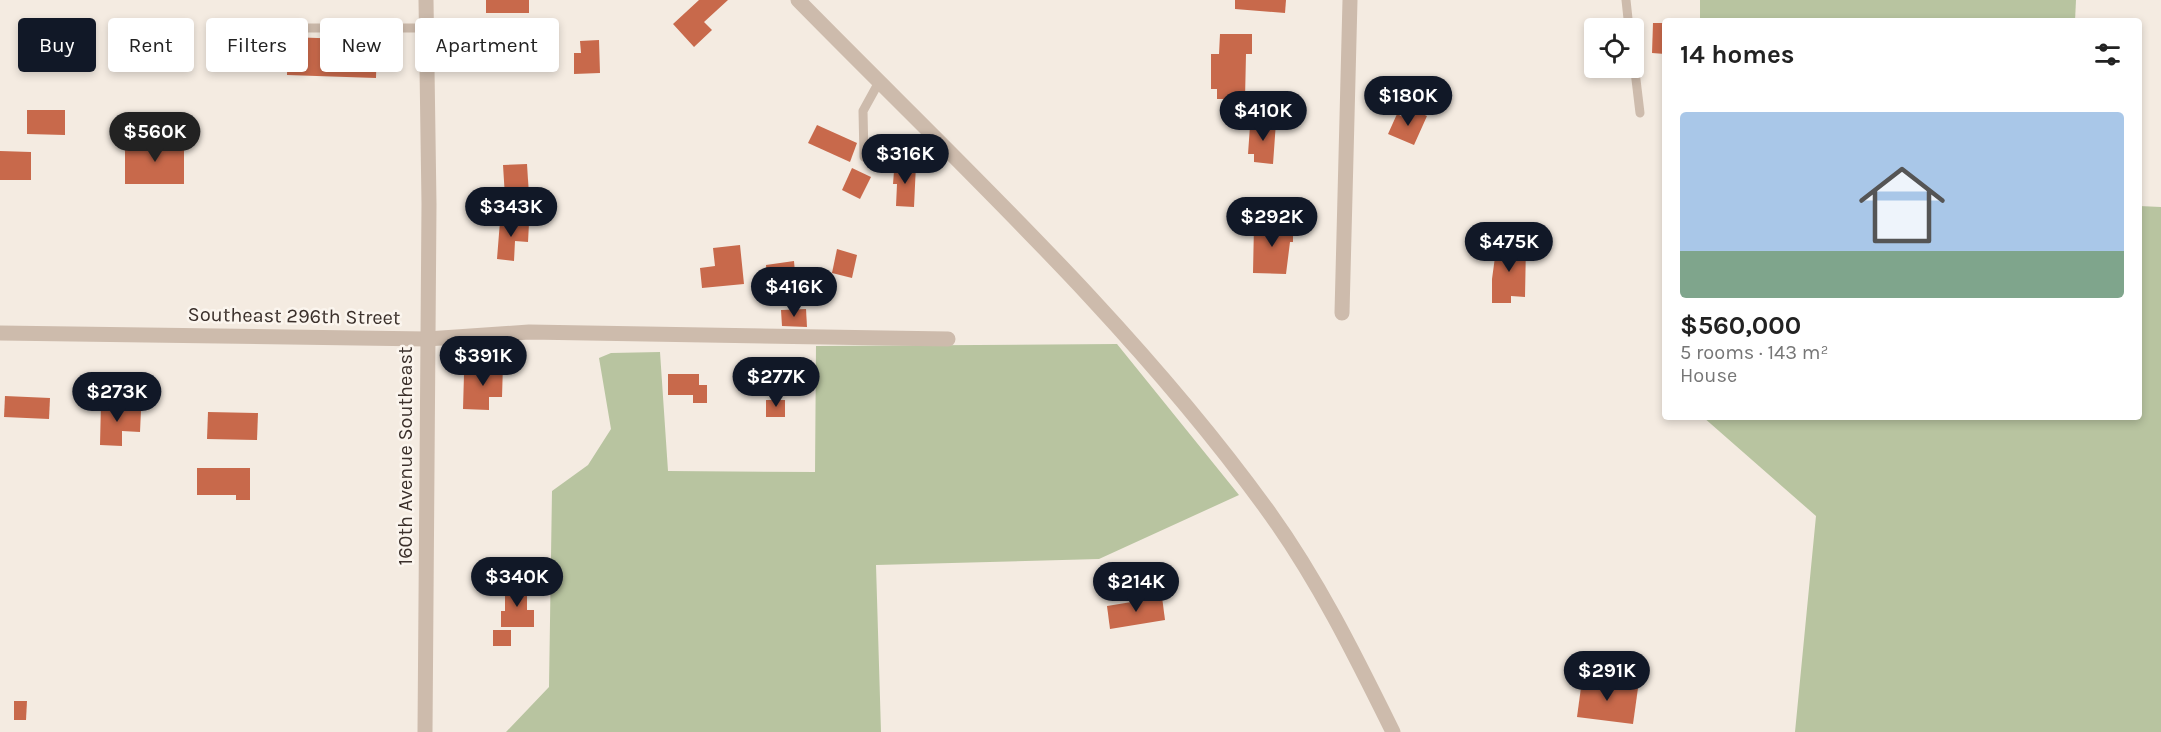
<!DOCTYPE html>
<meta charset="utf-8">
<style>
:root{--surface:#fff;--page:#f2f2f2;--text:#222;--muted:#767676;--line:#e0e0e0;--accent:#111827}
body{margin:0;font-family:Karla,sans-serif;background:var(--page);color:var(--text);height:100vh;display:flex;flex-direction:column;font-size:22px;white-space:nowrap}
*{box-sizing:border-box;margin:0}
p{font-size:20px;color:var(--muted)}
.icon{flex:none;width:33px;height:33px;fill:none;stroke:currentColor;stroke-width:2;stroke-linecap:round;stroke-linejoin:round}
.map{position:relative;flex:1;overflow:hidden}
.drawer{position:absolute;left:1662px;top:18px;width:480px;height:402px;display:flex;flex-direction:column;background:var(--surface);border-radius:6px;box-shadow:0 3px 9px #0003}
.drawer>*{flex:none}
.banner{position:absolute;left:18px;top:18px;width:570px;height:54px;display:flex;gap:12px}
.controls{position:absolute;left:1584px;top:18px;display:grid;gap:12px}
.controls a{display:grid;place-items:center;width:60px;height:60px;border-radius:6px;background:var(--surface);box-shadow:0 3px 9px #0003;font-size:30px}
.price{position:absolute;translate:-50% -51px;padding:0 14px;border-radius:21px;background:var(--accent);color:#fff;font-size:20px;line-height:39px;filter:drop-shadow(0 2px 3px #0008)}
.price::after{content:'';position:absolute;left:50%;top:36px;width:18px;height:14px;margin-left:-9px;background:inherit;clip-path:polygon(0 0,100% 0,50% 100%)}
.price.current{background:#222;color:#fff}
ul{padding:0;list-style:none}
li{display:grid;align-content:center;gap:12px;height:318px;padding:0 18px}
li+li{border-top:2px solid var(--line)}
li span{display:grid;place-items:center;height:186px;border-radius:6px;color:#555}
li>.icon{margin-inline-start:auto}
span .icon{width:108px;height:108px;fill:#fffc;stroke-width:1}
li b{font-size:26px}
h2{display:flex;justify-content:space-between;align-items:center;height:72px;padding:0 18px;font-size:26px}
.pill{padding:0 21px;border-radius:6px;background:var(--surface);box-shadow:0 3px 9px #0003;font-size:21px;line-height:54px}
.pill.current{background:var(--accent);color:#fff}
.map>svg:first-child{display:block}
</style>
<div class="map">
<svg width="2161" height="732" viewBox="0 0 2161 732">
<rect width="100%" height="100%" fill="#f4ebe1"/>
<g fill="#b8c4a0">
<polygon points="1700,0 2076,0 2075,21 1700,21"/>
<polygon points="2139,206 2161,207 2161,732 1795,732 1816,516 1703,417 2139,417"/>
<polygon points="1117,344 1239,495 1099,559 876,565 881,732 506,732 549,687 552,491 588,465 611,429 599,358 611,353 660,352 668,471 815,472 816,346"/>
</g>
<g fill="#c8694b">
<rect x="486" y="0" width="43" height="13"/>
<polygon points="699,0 728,0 704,22 712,30 694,47 673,24"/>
<polygon points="1235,0 1286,0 1285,13 1235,9"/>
<polygon points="1653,23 1665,23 1665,54 1652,53"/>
<polygon points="1220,34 1252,34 1252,54 1246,54 1245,99 1217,99 1217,89 1211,89 1211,54 1219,54"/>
<polygon points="288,37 377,40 376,78 287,75"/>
<polygon points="599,40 600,73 574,74 574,53 581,53 580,41"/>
<polygon points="27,110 65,110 65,135 27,134"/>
<polygon points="1414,110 1427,116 1414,145 1388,134 1397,114 1410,120"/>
<polygon points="1256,120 1276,122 1273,164 1254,162 1254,154 1248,154 1250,126 1255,126"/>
<polygon points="817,125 857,143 850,162 808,143"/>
<polygon points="152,134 172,134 172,148 184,148 184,184 125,184 125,147 152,147"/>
<polygon points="0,151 31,152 31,180 0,180"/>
<polygon points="900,163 916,164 914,207 896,206 897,184 893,184 894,171 899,171"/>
<polygon points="527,164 529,195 505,197 503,165"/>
<polygon points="852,168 871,177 860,199 842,190"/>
<polygon points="500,221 529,223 528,242 515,241 514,261 497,259"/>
<polygon points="1254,225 1293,225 1293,242 1290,242 1286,274 1253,273"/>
<polygon points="1499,244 1526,244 1525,297 1511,296 1511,303 1492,303 1492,279 1495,257 1499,257"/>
<polygon points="740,245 744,284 702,288 700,268 715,266 713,248"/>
<polygon points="837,249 857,255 852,278 832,273"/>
<polygon points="794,261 796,285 768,288 766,265"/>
<polygon points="806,309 807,327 782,326 781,310"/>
<polygon points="482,364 503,364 502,397 489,397 489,410 463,409 464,374 482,374"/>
<polygon points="668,374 699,374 699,385 707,385 707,403 693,403 693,395 668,395"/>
<polygon points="5,396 50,398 49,419 4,417"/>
<rect x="766" y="400" width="19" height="17"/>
<polygon points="101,402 122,403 122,409 141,410 140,432 122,431 122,446 100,445"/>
<polygon points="208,412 258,413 257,440 207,439"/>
<polygon points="197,468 250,468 250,500 236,500 236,495 197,495"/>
<polygon points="527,585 527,610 534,610 534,627 501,627 501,611 505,611 505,586"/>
<polygon points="1162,597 1165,620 1110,629 1107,606"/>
<rect x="493" y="630" width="18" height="16"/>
<polygon points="1582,680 1638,688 1633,724 1577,717"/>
<polygon points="14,701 27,701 26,720 14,720"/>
</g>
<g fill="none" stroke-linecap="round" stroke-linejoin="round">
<g stroke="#cdbbac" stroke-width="9">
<polyline points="1626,0 1629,28"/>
<polyline points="302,28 427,28"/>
<polyline points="1634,63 1640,113"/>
<polyline points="864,157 863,111 879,82"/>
</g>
<g stroke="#cdbbac" stroke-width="15">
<polyline points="1342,313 1350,0"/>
<polyline points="0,333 427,339 529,332 948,339"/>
<polyline points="425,732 429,204 426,0"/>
</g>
<path stroke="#cdbbac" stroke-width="15" d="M798 0C958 163 1132 323 1266 508 1317 578 1355 655 1393 732"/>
</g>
<g text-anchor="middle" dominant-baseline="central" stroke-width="5" stroke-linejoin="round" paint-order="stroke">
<g font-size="20" fill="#3b302b" stroke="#fbf5ee">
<text transform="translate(294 316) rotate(1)">Southeast 296th Street</text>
<text transform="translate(405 456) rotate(-90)">160th Avenue Southeast</text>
</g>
</g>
</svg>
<div class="controls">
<a><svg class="icon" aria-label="locate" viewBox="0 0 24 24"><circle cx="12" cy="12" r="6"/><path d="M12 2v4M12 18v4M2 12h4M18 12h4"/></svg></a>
</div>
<b class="price" style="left:1408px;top:127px">$180K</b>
<b class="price" style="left:1263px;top:142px">$410K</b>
<b class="price current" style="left:155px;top:163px">$560K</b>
<b class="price" style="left:905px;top:185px">$316K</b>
<b class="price" style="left:511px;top:238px">$343K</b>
<b class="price" style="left:1272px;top:248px">$292K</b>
<b class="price" style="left:1509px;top:273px">$475K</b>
<b class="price" style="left:794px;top:318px">$416K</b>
<b class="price" style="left:483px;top:387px">$391K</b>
<b class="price" style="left:776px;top:408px">$277K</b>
<b class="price" style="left:117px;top:423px">$273K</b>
<b class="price" style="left:517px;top:608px">$340K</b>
<b class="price" style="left:1136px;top:613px">$214K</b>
<b class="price" style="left:1607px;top:702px">$291K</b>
<div class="banner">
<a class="pill current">Buy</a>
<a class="pill">Rent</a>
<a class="pill">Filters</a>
<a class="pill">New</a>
<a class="pill">Apartment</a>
</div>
<section class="drawer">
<h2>14 homes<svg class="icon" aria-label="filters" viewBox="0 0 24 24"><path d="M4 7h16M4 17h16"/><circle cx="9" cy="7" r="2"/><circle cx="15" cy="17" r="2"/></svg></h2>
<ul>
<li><span style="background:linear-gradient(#a9c7e8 75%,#7fa58c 0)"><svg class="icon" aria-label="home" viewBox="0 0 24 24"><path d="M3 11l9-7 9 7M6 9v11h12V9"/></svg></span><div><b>$560,000</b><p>5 rooms · 143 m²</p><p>House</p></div></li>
</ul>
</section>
</div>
